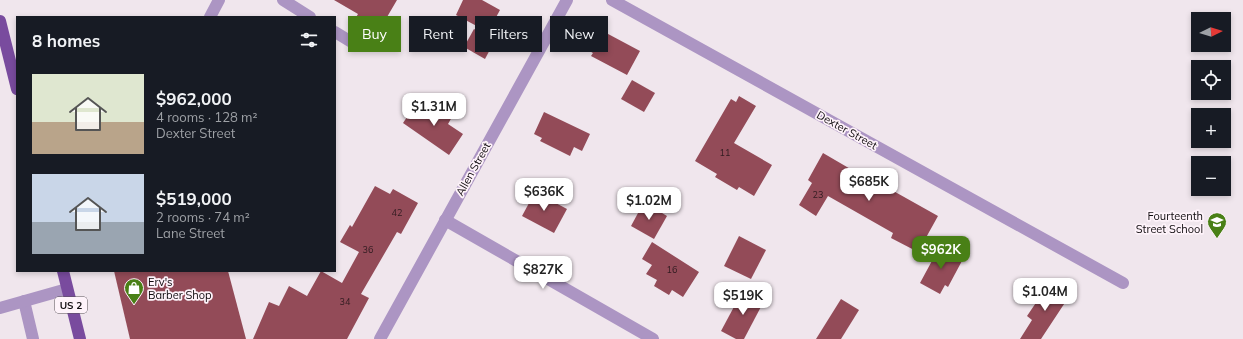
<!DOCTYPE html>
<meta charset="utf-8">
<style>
:root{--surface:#171b24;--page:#242831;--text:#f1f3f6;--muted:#9ea1a6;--accent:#498016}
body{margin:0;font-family:Mulish,sans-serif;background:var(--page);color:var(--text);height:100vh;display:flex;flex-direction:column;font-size:15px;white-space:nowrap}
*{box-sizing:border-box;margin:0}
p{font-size:13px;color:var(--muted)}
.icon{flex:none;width:22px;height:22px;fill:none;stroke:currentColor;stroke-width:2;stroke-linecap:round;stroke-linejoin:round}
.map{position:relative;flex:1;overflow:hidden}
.panel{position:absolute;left:16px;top:16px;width:320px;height:256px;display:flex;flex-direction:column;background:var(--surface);border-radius:0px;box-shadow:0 2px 6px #0003}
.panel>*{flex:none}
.top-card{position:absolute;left:348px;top:16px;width:380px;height:36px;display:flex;gap:8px}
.needle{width:26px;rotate:85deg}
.buttons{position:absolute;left:1191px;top:12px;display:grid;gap:8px}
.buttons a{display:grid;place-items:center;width:40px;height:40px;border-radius:0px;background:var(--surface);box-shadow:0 2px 6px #0003;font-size:20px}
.price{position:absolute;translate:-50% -34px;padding:0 9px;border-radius:8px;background:#fff;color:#222;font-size:13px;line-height:26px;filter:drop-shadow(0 1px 2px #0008)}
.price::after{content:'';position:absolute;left:50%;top:24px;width:12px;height:9px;margin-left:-6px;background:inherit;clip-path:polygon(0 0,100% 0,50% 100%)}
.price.current{background:var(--accent);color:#fff}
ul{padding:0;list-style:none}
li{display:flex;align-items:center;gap:12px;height:100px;padding:0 16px}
li span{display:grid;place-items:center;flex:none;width:112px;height:80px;border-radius:0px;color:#555}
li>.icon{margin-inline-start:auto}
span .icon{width:48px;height:48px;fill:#fffc;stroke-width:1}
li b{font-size:17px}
h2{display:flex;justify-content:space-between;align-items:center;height:48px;padding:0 16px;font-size:17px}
.pill{padding:0 14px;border-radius:0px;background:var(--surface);box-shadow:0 2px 6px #0003;font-size:14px;line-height:36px}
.pill.current{background:var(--accent);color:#fff}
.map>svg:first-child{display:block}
</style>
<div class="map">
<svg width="1243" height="339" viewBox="0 0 1243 339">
<rect width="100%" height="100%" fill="#f0e6ed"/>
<g fill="#934b58">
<polygon points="334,0 397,0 380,29 375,26 369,37 351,26 358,14"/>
<polygon points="463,0 482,0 500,10 488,32 456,15"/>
<polygon points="595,27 640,51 627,75 591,56 593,53 584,48"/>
<polygon points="474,29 495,40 485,59 464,47"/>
<polygon points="632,80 655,93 644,112 621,99"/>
<polygon points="739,96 756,106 734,143 772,165 754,196 739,187 737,190 715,177 717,174 695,161 731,99 736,102"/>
<polygon points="417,102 425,107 428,102 452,117 448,124 463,134 449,155 403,123"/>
<polygon points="544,112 590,134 582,151 574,147 570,156 540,141 542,138 534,134"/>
<polygon points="823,153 871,181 872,179 938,216 918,252 891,238 893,233 828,196 816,216 799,205 812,183 808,180"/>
<polygon points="375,186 390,194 393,189 418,203 401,234 397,232 361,294 369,298 347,339 253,339 269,302 279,306 289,286 307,296 321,271 342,283 359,252 340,242 350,225 352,227"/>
<polygon points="535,192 567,209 554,233 522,216"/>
<polygon points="644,202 667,216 654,239 631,226"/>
<polygon points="739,236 766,250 751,279 724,266"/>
<polygon points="652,242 699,272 683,297 672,290 669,295 654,286 657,280 646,274 652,265 642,259"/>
<polygon points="940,246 963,259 948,287 945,285 940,294 920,283"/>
<polygon points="114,271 228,271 246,339 130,339"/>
<polygon points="1050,282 1070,295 1041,339 1020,339 1032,320 1027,316"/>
<polygon points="743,290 764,301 744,339 736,339 721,331"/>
<polygon points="841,299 859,310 841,339 816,339"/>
</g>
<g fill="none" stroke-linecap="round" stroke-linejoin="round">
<g stroke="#ac95c3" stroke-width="12">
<polyline points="283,0 310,17"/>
<polyline points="612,0 1123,283"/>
<polyline points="210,17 219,0"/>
<polyline points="335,32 353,43"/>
<polyline points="445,220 653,339"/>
<polyline points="24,301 33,339"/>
<polyline points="0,308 67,289"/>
<polyline points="380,339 567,0"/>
</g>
<g stroke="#794b9e" stroke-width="12">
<polyline points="0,21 17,89"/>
<polyline points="63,271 80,339"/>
</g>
</g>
<defs>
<symbol id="school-pin" viewBox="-11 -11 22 30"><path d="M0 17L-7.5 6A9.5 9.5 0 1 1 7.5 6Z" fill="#498016" stroke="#fef3fa"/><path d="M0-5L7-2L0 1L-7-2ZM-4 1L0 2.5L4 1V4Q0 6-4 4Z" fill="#fff"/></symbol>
<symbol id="shop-pin" viewBox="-11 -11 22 30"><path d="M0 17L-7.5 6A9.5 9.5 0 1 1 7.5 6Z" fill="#498016" stroke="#fef3fa"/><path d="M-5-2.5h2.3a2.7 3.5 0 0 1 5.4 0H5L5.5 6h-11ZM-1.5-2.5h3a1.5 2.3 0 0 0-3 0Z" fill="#fff"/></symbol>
</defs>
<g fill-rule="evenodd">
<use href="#school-pin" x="1206" y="211" width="22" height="30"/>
<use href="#shop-pin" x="123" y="277" width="22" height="30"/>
</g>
<g text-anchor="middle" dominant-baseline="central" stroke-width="3.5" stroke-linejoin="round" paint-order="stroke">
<g font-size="9" fill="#301b20">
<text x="725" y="152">11</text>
<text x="818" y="194">23</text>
<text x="397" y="212">42</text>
<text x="368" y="249">36</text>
<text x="672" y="269">16</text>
<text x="345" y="301">34</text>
</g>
<rect fill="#fef3fa" stroke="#575155" stroke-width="1" x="55" y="297" width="32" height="16" rx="3"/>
<g font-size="10" font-weight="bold" fill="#0f0b0e">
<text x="71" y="305">US 2</text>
</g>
<g font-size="11" fill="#0f0b0e" stroke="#fef3fa">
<text transform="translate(847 130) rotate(29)">Dexter Street</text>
<text transform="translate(473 169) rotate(-61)">Allen Street</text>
</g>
<g font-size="11" fill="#0f0b0e" stroke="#fef3fa" text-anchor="end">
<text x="1203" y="216">Fourteenth<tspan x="1203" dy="13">Street School</tspan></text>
<text x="148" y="282" text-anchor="start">Erv's<tspan x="148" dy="13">Barber Shop</tspan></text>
</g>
</g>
</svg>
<div class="buttons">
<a><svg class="needle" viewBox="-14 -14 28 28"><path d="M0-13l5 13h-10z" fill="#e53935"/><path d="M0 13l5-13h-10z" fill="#9ea1a6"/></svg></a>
<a><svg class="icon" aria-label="locate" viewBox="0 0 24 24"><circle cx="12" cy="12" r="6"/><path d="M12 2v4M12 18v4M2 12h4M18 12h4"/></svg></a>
<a>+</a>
<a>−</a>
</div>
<b class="price" style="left:434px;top:127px">$1.31M</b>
<b class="price" style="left:869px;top:202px">$685K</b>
<b class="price" style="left:544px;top:212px">$636K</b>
<b class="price" style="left:649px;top:221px">$1.02M</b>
<b class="price current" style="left:941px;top:270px">$962K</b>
<b class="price" style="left:543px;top:290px">$827K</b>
<b class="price" style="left:1045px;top:312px">$1.04M</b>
<b class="price" style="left:743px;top:316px">$519K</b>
<div class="top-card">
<a class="pill current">Buy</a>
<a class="pill">Rent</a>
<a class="pill">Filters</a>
<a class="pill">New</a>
</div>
<section class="panel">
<h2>8 homes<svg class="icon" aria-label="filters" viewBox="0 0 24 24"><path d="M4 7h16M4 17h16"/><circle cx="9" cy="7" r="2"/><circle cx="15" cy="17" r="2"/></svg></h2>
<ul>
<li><span style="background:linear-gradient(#dfe7d0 60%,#b9a48a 0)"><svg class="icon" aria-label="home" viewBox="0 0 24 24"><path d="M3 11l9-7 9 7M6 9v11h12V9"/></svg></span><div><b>$962,000</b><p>4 rooms · 128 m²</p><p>Dexter Street</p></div></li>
<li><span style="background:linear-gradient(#c9d6e8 60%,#9aa5b1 0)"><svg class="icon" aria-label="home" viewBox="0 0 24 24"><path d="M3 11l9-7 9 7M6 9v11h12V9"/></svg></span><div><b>$519,000</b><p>2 rooms · 74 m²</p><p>Lane Street</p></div></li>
</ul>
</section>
</div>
